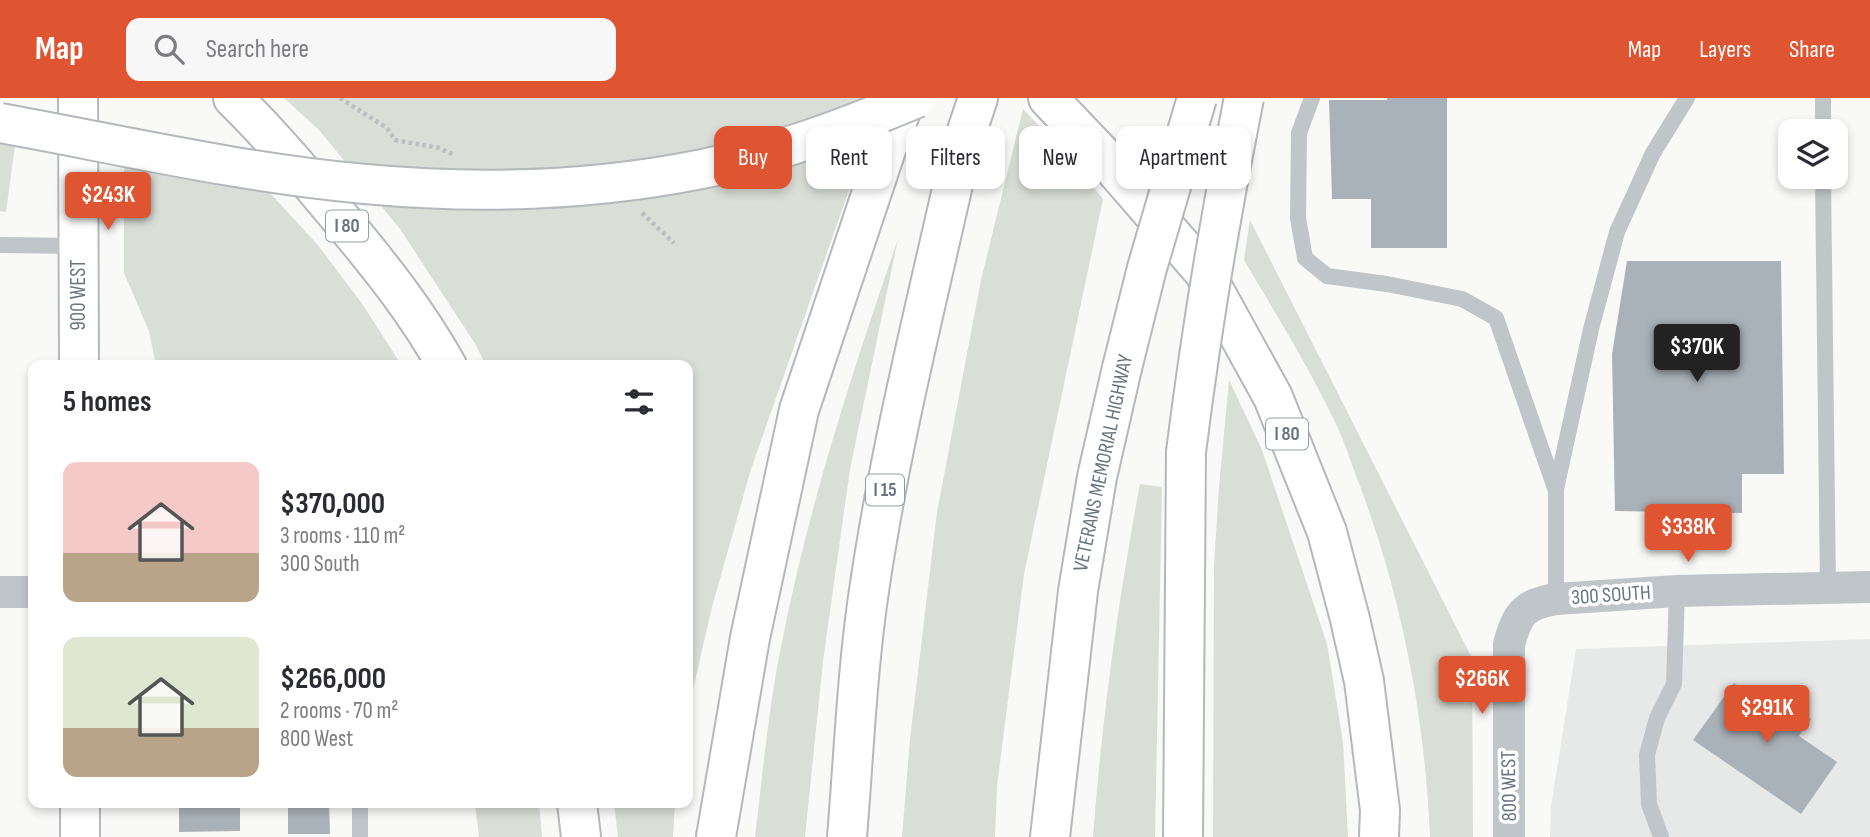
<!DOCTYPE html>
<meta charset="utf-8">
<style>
:root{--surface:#fff;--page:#f7f7f7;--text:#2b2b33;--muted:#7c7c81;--accent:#df5532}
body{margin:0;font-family:"Sofia Sans Condensed",sans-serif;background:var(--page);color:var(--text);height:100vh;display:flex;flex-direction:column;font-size:26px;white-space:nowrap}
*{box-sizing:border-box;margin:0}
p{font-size:23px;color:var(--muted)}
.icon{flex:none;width:38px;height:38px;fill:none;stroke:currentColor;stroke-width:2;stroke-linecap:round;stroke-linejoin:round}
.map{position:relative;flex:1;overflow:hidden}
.drawer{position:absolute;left:28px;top:262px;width:665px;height:448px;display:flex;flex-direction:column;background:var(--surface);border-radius:14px;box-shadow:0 4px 10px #0003}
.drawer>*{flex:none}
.guide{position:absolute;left:714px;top:28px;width:665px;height:63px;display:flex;gap:14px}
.controls{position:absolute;left:1778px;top:21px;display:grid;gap:14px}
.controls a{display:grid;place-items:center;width:70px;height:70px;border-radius:14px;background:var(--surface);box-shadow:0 4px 10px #0003;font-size:35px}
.price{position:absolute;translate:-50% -60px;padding:0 16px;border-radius:7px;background:var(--accent);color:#fff;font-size:23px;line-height:46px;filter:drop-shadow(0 2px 4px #0008)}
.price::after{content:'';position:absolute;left:50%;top:42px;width:21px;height:16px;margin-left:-10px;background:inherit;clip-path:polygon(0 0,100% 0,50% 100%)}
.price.active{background:#222;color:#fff}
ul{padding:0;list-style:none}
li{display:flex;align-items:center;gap:21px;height:175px;padding:0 35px}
li span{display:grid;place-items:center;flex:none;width:196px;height:140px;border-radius:14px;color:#555}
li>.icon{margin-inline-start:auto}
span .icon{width:84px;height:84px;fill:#fffc;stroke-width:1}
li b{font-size:30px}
h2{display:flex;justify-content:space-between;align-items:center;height:84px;padding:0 35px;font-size:30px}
.pill{padding:0 24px;border-radius:14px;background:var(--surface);box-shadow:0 4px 10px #0003;font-size:24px;line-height:63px}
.pill.active{background:var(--accent);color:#fff}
header{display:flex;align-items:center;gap:42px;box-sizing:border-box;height:98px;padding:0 35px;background:var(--accent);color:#fff}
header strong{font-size:33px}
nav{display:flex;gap:38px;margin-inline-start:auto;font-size:24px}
.search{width:490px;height:63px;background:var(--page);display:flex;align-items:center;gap:18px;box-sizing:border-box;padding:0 24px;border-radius:14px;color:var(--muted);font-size:26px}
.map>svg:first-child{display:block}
</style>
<header>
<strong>Map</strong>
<div class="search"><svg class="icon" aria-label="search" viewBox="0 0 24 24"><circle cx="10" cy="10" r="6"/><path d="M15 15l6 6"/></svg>Search here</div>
<nav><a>Map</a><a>Layers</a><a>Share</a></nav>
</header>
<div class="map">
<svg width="1870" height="739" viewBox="0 0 1870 739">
<rect width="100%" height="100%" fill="#f9f9f7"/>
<polygon fill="#e7e8e8" points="1870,541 1870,739 1550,739 1551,708 1576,551"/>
<g fill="#d9ded6">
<polygon points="284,0 885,0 848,95 751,371 712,509 688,613 688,268 486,268 476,247 400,131 319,32"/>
<polygon points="1023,11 1069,59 1103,101 1024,476 997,688 995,739 902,739 910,641 937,414 981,182"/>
<polygon points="0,44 15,47 6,114 0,113"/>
<polygon points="124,67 269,94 317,146 363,207 402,268 169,268 164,262 155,263 149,233 124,175"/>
<path d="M1250 122 1472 560 1473 739H1430C1425 619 1402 500 1360 388 1352 368 1346 347 1337 328 1310 271 1276 216 1244 162Z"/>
<path d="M898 141 850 371 823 563 805 739H755C763 673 769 605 783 539 810 403 853 272 898 141Z"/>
<polygon points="1229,282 1262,352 1327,546 1343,644 1348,739 1213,739 1214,468 1219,389"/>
<path d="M1140 386 1162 389 1155 739H1093C1102 620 1118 503 1140 386Z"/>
<polygon points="475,705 539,705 542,739 479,739"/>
<polygon points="614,705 675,705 673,739 618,739"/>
</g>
<g fill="#a9b2b8">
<polygon points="1387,0 1447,0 1447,150 1371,150 1371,101 1332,101 1329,2 1387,2"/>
<polygon points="1627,163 1781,163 1784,376 1742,376 1742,415 1615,413 1612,256"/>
<polygon points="1734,585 1757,601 1765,589 1811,621 1799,638 1837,664 1801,716 1693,642"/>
<polygon points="179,705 240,705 240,733 179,734"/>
<polygon points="288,705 329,705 330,736 288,736"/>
</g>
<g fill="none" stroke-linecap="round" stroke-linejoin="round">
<defs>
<g id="secondary">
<polyline points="78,0 79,268"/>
<polyline points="80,705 80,739"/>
</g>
<g id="highway">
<path d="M233 0C272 38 306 79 340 120 380 168 417 214 447 268"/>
<polyline points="1048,0 1104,59 1204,174 1273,299 1327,434 1350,521 1364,583 1380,712 1379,739"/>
<polyline points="577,705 581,739"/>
<polyline points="716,739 750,540 799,312 886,52 906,0"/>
<path d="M847 739C854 655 857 570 870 486 892 339 929 195 961 51L978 0"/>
<polyline points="1050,739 1078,493 1097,379 1122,270"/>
<polyline points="1183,739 1186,354"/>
</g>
</defs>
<use href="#secondary" stroke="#b3b9bd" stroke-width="42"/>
<use href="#highway" stroke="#b4b8bc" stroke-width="42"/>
<g stroke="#bbbec1" stroke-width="4.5" stroke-dasharray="3.5 3.5" stroke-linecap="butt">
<polyline points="340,0 387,30 395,42 439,50 454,57"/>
<polyline points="642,115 674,145"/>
</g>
<g stroke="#c0c5c9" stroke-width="16">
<polyline points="1312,0 1299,35 1298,120 1305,160 1327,178 1387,186 1462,201 1496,220 1556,393 1556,501"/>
<polyline points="1823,0 1823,33"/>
<polyline points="1823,79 1828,491"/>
<polyline points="0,147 78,148"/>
<polyline points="1556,391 1591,231 1617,134 1653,55 1687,0"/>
<polyline points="360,739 360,705"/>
<polyline points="1661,739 1649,706 1647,657 1657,620 1674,586 1677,493"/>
</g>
<g stroke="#c0c5c9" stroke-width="32">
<polyline points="0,494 33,494"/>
<path d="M1509 739V546C1518 515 1523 507 1556 501L1677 493 1870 489"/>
</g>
<use href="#secondary" stroke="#fff" stroke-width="38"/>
<use href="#highway" stroke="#fff" stroke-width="38"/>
<defs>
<g id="highway-bridge">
<path d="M0 25C121 47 242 75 365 86 475 96 593 93 702 71 776 56 848 29 917 0"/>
<polyline points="1122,270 1147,170 1197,0"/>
<path d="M1186 354C1201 235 1220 118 1244 0"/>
</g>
</defs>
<use href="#highway-bridge" stroke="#b4b8bc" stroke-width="42" stroke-linecap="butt"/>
<use href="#highway-bridge" stroke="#fff" stroke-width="38"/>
</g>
<g text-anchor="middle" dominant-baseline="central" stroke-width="7" stroke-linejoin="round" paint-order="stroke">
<g fill="#fff" stroke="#939fa7" stroke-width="2">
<rect x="326" y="112.5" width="42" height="31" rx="5"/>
<rect x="1266" y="320.5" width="42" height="31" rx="5"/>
<rect x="866" y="376.5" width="38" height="31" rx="5"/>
</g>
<g font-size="19" font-weight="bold" fill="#657681">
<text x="347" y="128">I 80</text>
<text x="1287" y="336">I 80</text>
<text x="885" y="392">I 15</text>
</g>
<g font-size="21" fill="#657681" stroke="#fff">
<text transform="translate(78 197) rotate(-90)">900 WEST</text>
<text transform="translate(1103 365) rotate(-78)">VETERANS MEMORIAL HIGHWAY</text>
<text transform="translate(1611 497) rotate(-4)">300 SOUTH</text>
<text transform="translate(1509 688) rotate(-91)">800 WEST</text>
</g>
</g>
</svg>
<div class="controls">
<a><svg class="icon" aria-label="layers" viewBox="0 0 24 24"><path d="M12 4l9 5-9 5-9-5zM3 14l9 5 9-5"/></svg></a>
</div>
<b class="price" style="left:108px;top:134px">$243K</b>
<b class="price active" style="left:1697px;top:286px">$370K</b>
<b class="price" style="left:1688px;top:466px">$338K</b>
<b class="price" style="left:1482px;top:618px">$266K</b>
<b class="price" style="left:1767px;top:647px">$291K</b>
<div class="guide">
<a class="pill active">Buy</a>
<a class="pill">Rent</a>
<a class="pill">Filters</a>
<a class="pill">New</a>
<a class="pill">Apartment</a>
</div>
<section class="drawer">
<h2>5 homes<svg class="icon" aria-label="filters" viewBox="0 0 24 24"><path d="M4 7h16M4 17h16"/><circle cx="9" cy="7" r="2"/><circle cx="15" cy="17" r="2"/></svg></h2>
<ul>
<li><span style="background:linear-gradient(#f6c9c9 65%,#b9a48a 0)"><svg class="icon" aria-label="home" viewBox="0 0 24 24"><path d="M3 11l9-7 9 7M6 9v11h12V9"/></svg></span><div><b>$370,000</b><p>3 rooms · 110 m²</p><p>300 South</p></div></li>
<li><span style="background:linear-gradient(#dfe7d0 65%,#b9a48a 0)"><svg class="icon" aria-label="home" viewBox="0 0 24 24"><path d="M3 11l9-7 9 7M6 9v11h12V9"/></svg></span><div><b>$266,000</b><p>2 rooms · 70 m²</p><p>800 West</p></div></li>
</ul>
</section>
</div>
